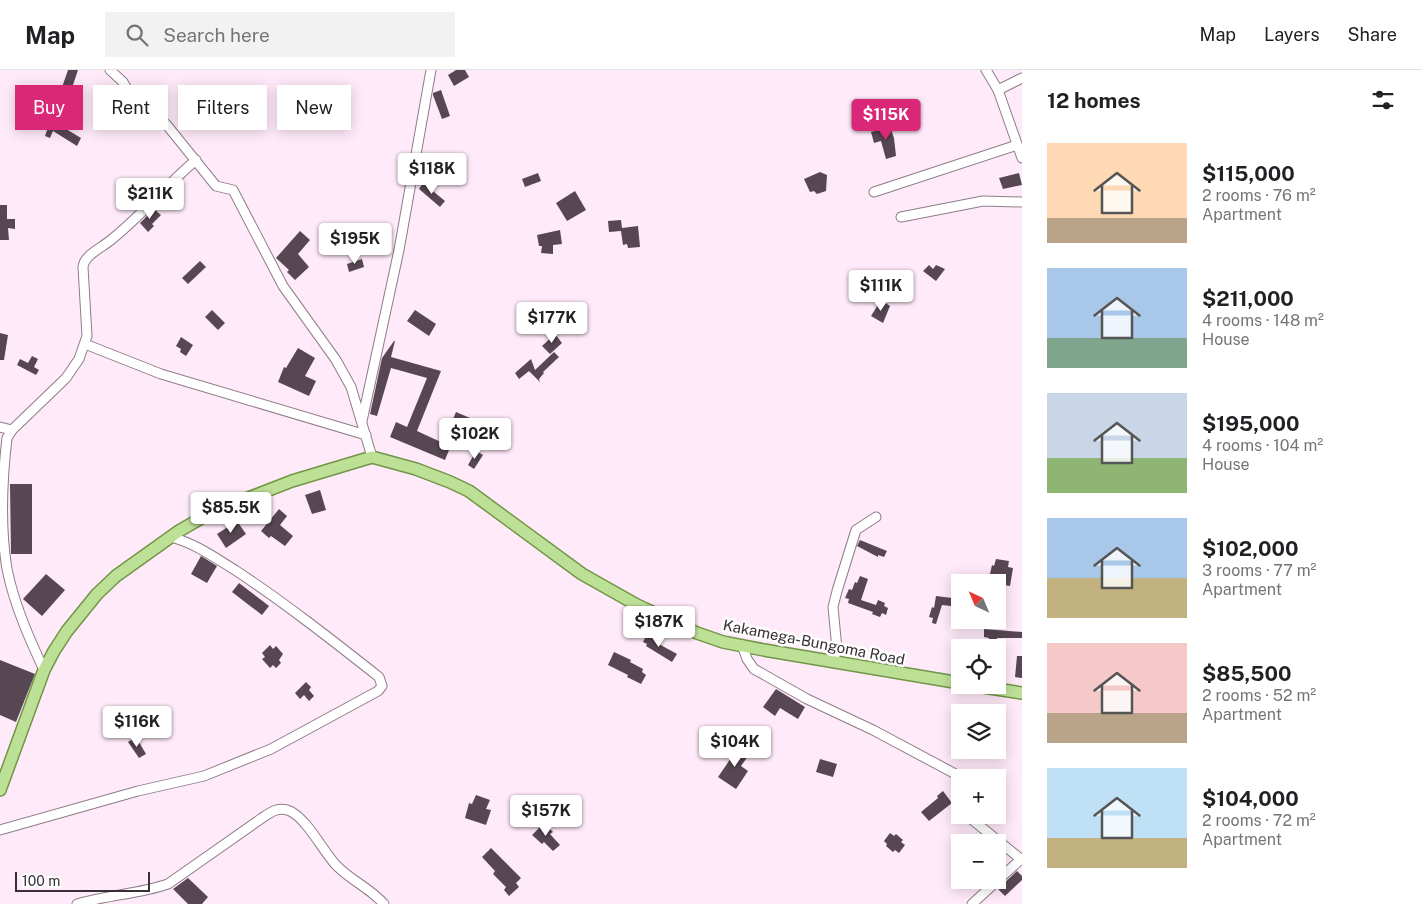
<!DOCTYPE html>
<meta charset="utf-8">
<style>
:root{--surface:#fff;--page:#f2f2f2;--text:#202124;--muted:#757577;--line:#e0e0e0;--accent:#db2777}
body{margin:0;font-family:"Public Sans",sans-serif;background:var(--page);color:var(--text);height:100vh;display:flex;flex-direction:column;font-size:19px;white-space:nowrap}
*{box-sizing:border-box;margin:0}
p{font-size:16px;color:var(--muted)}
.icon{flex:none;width:28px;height:28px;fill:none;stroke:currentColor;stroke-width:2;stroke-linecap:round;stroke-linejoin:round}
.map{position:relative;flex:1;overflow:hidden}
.drawer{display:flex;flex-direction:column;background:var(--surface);width:400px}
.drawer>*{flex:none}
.guide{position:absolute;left:15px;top:15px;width:475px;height:45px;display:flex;gap:10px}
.needle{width:32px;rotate:316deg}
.fabs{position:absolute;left:951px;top:504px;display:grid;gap:10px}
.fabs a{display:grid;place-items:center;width:55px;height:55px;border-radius:0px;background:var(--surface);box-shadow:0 2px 12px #0003;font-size:25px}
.scale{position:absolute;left:15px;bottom:12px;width:135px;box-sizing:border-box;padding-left:5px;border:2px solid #383035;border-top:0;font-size:14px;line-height:18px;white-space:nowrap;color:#383035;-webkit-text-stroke:4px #fefefe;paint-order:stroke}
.price{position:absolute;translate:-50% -42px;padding:0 11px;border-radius:5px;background:#fff;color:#222;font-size:16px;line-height:32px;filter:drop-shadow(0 1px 2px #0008)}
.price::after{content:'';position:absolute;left:50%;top:30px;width:15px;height:11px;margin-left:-8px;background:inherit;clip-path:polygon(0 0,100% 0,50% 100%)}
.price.selected{background:var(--accent);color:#fff}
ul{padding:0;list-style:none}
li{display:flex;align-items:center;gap:15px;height:125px;padding:0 25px}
li span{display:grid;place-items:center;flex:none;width:140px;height:100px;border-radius:0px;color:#555}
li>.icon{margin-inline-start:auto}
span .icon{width:60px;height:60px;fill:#fffc;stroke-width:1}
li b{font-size:21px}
h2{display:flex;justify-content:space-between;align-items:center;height:60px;padding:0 25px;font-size:21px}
.tag{padding:0 18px;border-radius:0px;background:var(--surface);box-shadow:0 2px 12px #0003;font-size:18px;line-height:45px}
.tag.selected{background:var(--accent);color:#fff}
header{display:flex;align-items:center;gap:30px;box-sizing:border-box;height:70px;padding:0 25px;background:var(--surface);border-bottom:1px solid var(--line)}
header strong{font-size:24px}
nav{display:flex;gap:28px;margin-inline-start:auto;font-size:18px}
.search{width:350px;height:45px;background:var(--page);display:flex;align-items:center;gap:12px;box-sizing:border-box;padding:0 18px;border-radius:0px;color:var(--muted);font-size:19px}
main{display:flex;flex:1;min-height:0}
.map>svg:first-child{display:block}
</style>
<header>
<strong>Map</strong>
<div class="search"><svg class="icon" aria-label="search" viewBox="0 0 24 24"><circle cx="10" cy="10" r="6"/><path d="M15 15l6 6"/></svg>Search here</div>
<nav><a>Map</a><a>Layers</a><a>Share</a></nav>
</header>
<main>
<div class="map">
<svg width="1022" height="834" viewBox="0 0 1022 834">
<rect width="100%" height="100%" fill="#ffeaf9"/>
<g fill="#574753">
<polygon points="68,0 78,0 73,15 61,37 63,38 56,53 81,68 77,76 53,61 50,68 45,66"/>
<polygon points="456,0 465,0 469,7 454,16 448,5"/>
<polygon points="33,15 42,19 33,40 43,44 41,53 20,44"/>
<polygon points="441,20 450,46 442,49 433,25 433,23"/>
<polygon points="890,57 894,68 896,86 886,89 881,71 874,73 871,62"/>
<polygon points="820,102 827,105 826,121 817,124 814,121 810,122 804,109"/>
<polygon points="538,103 541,111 525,117 522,109"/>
<polygon points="1019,103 1022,115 1003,119 999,108"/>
<polygon points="423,113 445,131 440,137 419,119"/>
<polygon points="575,121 586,140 567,151 556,133"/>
<polygon points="0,135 7,135 7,149 15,149 15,159 8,158 9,170 0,170"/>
<polygon points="154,139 161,145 152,154 154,156 148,162 140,153"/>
<polygon points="621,150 622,158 638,156 640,177 628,178 627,174 623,175 621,161 609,162 608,151"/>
<polygon points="560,160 562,174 553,175 553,184 541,183 542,176 539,176 537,165"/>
<polygon points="300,161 310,170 298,184 309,197 295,210 287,202 289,200 276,188"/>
<polygon points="362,189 364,197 349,202 347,194"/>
<polygon points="200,191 206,197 188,214 182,208"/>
<polygon points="929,195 933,199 936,195 945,199 936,211 923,201"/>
<polygon points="881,230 890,236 883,253 871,246"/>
<polygon points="212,240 225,253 218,260 205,247"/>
<polygon points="415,240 436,254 429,266 407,251"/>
<polygon points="0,263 8,265 4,290 0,290"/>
<polygon points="555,264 562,273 550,284 542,276"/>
<polygon points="181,267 193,275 186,286 180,282 181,279 176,276"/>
<polygon points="394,271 395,271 391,287 441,301 417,361 443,373 456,342 470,348 458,378 451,375 445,390 390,367 396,352 407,357 427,308 391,298 377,346 370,344 382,288"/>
<polygon points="298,278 315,288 305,306 316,311 309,326 278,312 284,297 286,298"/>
<polygon points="554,282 559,287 543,302 544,303 539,309 540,312 529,301 519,309 515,303 531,289 535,300"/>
<polygon points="32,286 38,289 34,297 39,300 36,305 17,295 20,289 28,293"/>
<polygon points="497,358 504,362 493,380 486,376"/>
<polygon points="476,381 483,385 474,399 468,395"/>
<polygon points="10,414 32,414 32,484 11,484"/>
<polygon points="320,420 326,440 312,444 305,425"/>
<polygon points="279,439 287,446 280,455 293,466 285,476 271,466 269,468 261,461"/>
<polygon points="237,451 246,464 226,478 217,464"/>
<polygon points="860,470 887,481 884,487 878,485 878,487 857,476"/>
<polygon points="201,486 217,496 207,513 191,504"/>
<polygon points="996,489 1009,491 1008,497 1013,498 1010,516 1004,515 1001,530 998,529 998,512 994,512 995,505 990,504 992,495 994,496"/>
<polygon points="46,504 65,520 42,546 23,529"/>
<polygon points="860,506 868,509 861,530 876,535 878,530 885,533 884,536 888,538 886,545 882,543 880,547 872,544 873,542 848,533 849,529 845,528 849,519 852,520 855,512 857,513"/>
<polygon points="239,513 269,536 262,545 232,522"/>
<polygon points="936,526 960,529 960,537 942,535 936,554 932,553 933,548 929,547 932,537 934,538"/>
<polygon points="984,559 1022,562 1022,568 997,568 996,578 988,578 989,568 984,567"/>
<polygon points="647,564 659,570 657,573 677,584 672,592 646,576 647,574 643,572"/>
<polygon points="270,575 273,579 276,576 283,584 279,590 281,593 276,598 273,595 270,598 262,589 265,587 262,583"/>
<polygon points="614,582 631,590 630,592 643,599 642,602 646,605 641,614 627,607 628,605 608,595"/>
<polygon points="1017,586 1022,586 1022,608 1015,607"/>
<polygon points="0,590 35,604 16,652 0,645"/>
<polygon points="306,612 311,617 309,620 314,626 309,631 304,625 300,629 295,623"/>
<polygon points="776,619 805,637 798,649 780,638 775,646 763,637"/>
<polygon points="136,667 146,684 139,688 128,672"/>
<polygon points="740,675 751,682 741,696 748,701 736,719 718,707"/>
<polygon points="820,689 837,694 833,707 816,702"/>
<polygon points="943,721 952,733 929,751 921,742 938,728 937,726"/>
<polygon points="476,725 490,730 486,739 491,740 486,755 465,748 469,733 472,734"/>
<polygon points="544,753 553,762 550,764 560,775 553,781 544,772 542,774 532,765"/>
<polygon points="890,763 894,766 896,764 903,770 901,772 905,775 899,783 895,780 893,782 886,776 887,774 884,771"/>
<polygon points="491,778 521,808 516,813 519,817 509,826 504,820 506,817 493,804 495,801 482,787"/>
<polygon points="1017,801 1022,806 1022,810 1005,826 998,819"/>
<polygon points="188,808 208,827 202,834 188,834 173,819"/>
</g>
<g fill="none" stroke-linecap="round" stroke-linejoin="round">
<defs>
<g id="minor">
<polyline points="110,0 123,12 132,28 166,54 216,116 233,120 283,216 336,290 351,317 372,387"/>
<polyline points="986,0 998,20 1022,88"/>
<polyline points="998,20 1022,8"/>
<polyline points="874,122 1017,75"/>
<polyline points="901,147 983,131 1022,132"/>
<polyline points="85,274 161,304 366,365"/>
<polyline points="362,351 399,180 431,0"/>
<polyline points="0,357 12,360"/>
<polyline points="742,575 747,589 754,599 807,629 873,660 963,708"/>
<polyline points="833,592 837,579 833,537 837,521 856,460 876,447"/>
<path d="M44 600C29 568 14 534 7 499 0 457 2 411 7 368L12 360 66 308 79 289 87 266 83 197C84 186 99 179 107 173 139 149 165 116 196 90"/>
<polyline points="968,745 970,748 1022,790"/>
<path d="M0 760 138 721 204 706 271 679 378 621 382 616 379 607C332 570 285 533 235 500 214 487 194 473 171 467"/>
<path d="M77 834C107 825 139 824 168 814L262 748C271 742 279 736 290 741 307 749 323 781 336 795 350 810 370 818 384 834"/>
<polyline points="972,834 1021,789"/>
</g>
<g id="major">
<polyline points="970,615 1022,623"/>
<polyline points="0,720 44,600 54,581 67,561 97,524 116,506 179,461 210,443 292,411 372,387 416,399 450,412 469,421 582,504 637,535 697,563 723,572 764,580 960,613"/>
</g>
</defs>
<use href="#minor" stroke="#8e7c89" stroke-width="11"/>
<use href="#major" stroke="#729547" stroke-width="14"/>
<use href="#minor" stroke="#fff" stroke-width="9"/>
<use href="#major" stroke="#bde097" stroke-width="11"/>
</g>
<g text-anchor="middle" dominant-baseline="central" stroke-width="5" stroke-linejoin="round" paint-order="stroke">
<g font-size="15" fill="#383035" stroke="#fefefe">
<text transform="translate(814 572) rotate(11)">Kakamega-Bungoma Road</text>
</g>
</g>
</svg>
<div class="fabs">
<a><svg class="needle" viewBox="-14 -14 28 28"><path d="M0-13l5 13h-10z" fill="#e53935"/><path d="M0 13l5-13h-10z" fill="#757577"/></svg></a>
<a><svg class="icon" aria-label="locate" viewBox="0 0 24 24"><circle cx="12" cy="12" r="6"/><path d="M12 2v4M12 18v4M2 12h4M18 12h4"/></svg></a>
<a><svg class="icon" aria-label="layers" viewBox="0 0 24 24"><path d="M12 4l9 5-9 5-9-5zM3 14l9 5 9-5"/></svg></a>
<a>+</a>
<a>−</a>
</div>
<div class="scale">100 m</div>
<b class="price selected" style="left:886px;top:71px">$115K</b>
<b class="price" style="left:432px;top:125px">$118K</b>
<b class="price" style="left:150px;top:150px">$211K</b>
<b class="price" style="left:355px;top:195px">$195K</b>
<b class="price" style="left:881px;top:242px">$111K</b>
<b class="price" style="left:552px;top:274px">$177K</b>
<b class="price" style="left:475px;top:390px">$102K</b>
<b class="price" style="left:231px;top:464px">$85.5K</b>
<b class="price" style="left:659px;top:578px">$187K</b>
<b class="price" style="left:137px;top:678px">$116K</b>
<b class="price" style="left:735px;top:698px">$104K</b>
<b class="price" style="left:546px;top:767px">$157K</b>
<div class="guide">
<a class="tag selected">Buy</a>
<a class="tag">Rent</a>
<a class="tag">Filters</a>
<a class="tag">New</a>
</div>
</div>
<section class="drawer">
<h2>12 homes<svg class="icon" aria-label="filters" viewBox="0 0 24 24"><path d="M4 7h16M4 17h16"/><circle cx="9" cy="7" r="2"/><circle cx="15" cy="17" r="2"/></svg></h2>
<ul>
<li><span style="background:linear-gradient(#ffd9b3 75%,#b9a48a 0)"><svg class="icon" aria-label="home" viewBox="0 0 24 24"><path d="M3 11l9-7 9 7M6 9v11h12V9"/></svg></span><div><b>$115,000</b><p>2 rooms · 76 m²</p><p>Apartment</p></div></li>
<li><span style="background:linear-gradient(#a9c7e8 70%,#7fa58c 0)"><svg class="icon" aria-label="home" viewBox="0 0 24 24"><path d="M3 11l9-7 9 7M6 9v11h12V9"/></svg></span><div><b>$211,000</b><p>4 rooms · 148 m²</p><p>House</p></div></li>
<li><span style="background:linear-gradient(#c9d6e8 65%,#8fb573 0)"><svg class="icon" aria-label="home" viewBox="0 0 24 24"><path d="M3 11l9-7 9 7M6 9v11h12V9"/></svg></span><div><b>$195,000</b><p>4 rooms · 104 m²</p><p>House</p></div></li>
<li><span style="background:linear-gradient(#a9c7e8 60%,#c2b280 0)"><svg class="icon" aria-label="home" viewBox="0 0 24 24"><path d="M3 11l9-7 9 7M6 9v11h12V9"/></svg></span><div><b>$102,000</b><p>3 rooms · 77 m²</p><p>Apartment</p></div></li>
<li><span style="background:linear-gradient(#f6c9c9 70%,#b9a48a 0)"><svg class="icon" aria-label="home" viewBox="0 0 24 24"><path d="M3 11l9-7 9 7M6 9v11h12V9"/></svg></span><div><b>$85,500</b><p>2 rooms · 52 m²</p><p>Apartment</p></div></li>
<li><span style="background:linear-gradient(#bfe0f5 70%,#c2b280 0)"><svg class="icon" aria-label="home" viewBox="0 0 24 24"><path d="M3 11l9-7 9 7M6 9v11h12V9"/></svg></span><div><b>$104,000</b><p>2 rooms · 72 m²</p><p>Apartment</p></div></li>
</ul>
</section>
</main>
